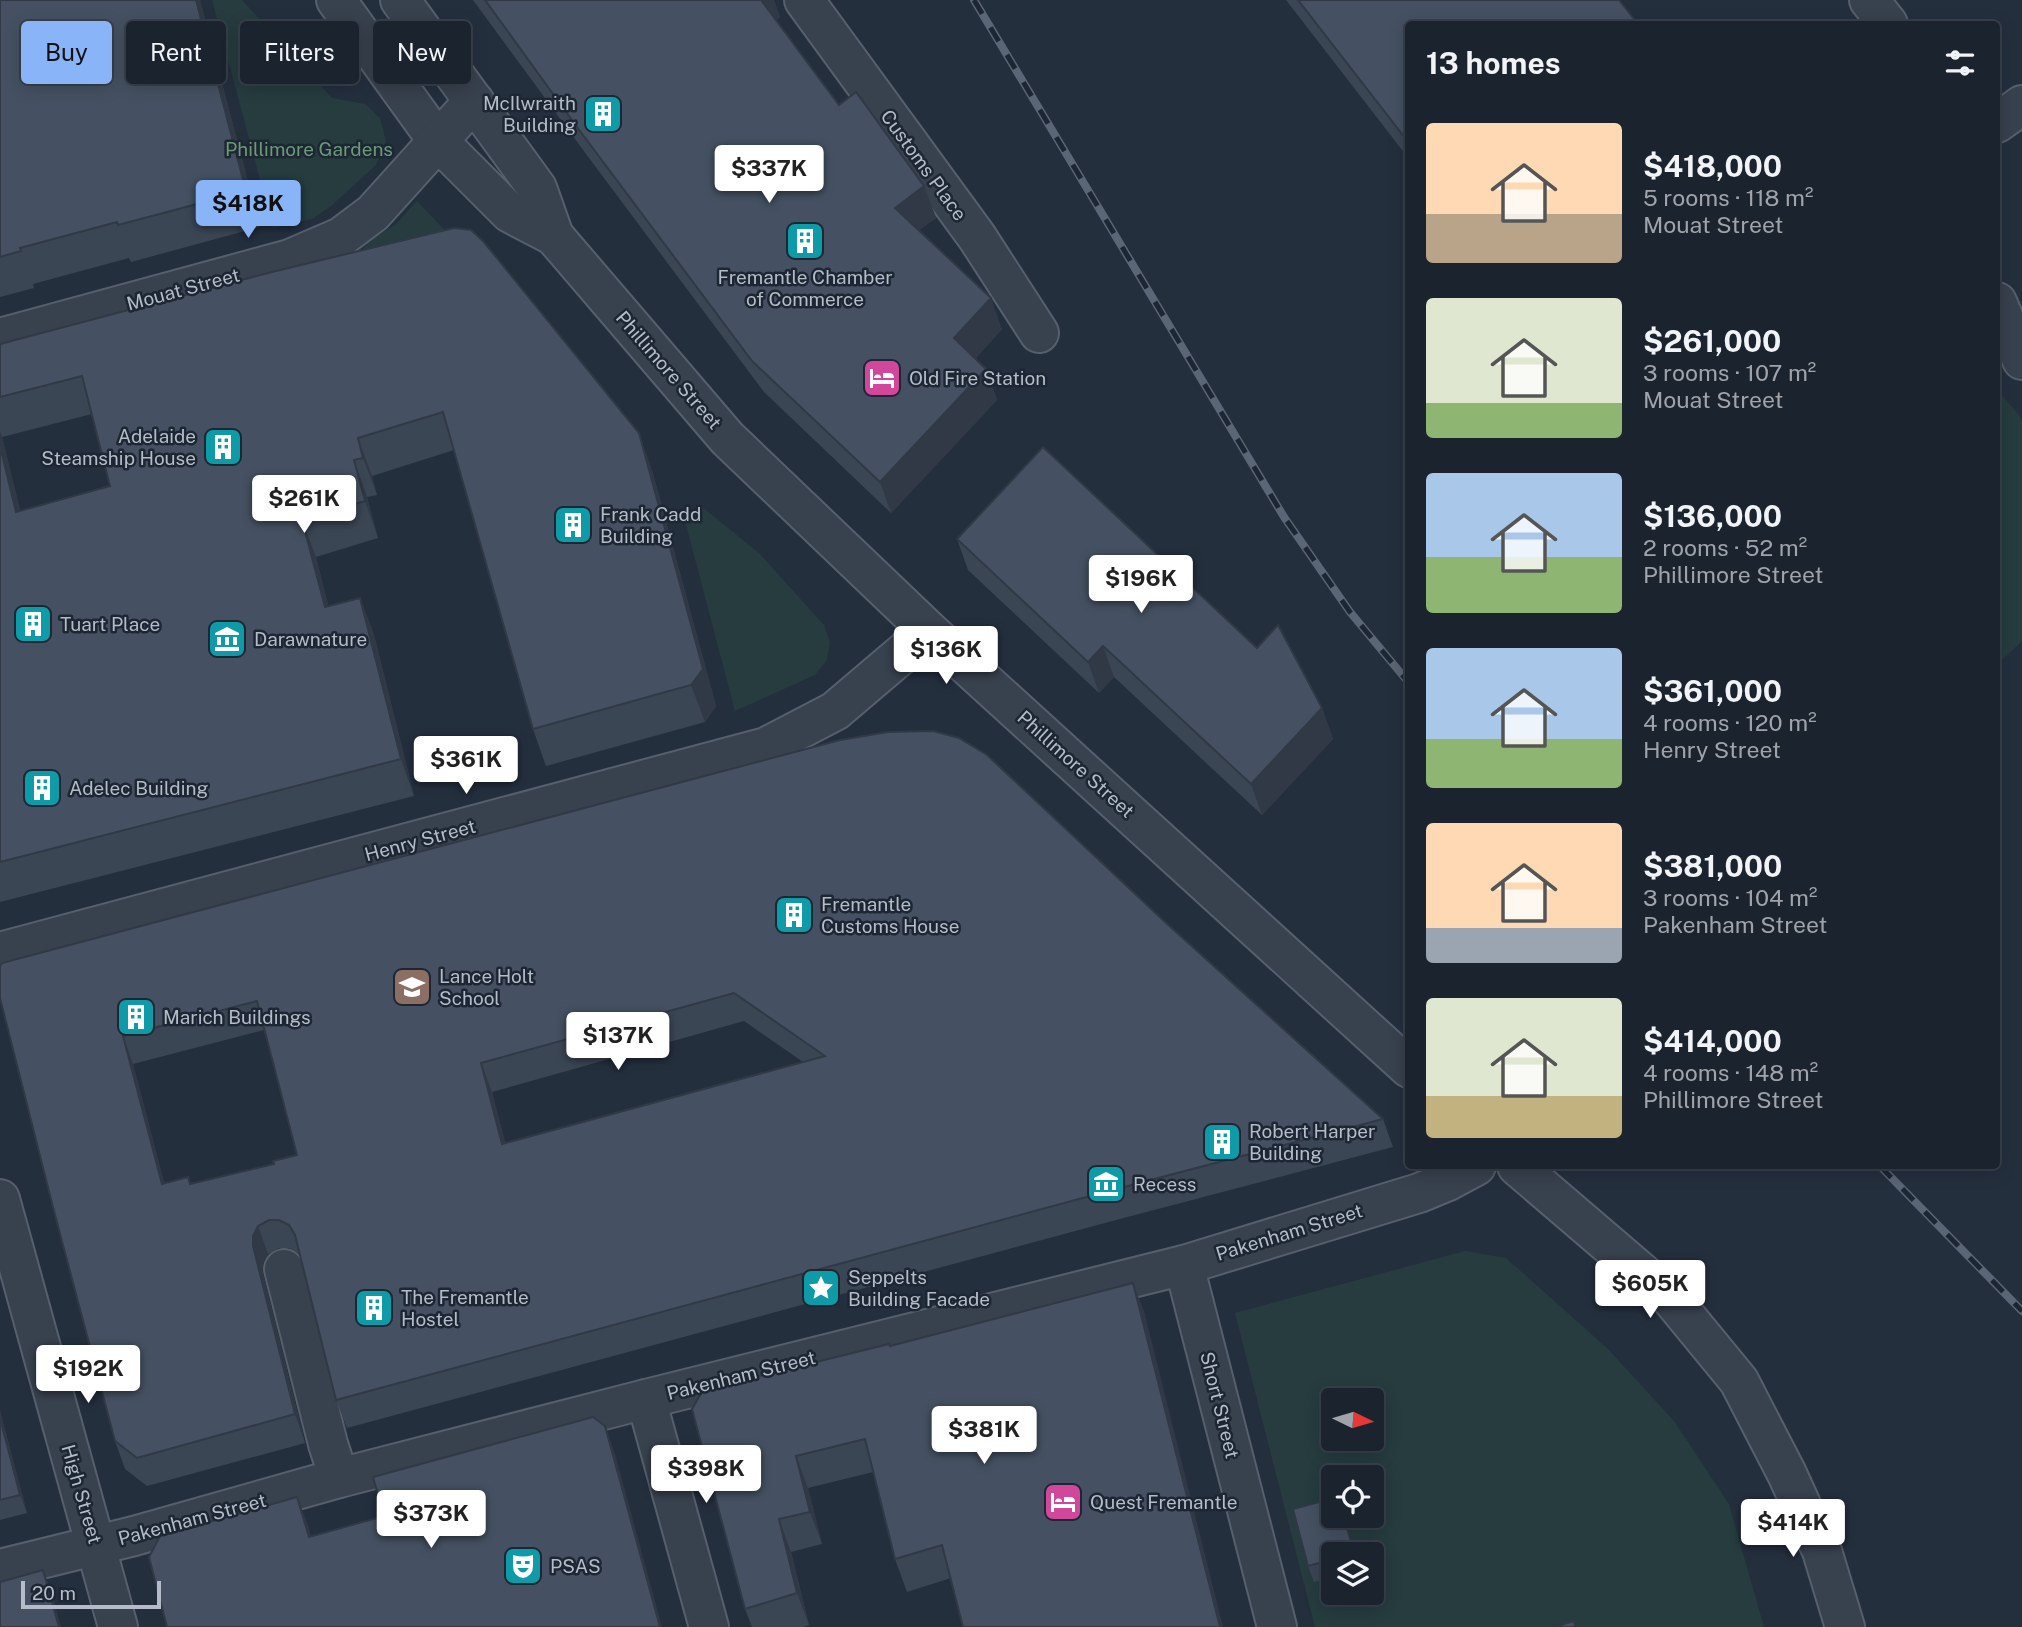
<!DOCTYPE html>
<meta charset="utf-8">
<style>
:root{--surface:#1b232e;--page:#242b36;--text:#f1f3f6;--muted:#a0a4aa;--line:#39404a;--accent:#8ab4f8}
body{margin:0;font-family:"Public Sans",sans-serif;background:var(--page);color:var(--text);height:100vh;display:flex;flex-direction:column;font-size:26px;white-space:nowrap}
*{box-sizing:border-box;margin:0}
p{font-size:23px;color:var(--muted)}
.icon{flex:none;width:38px;height:38px;fill:none;stroke:currentColor;stroke-width:2;stroke-linecap:round;stroke-linejoin:round}
.map{position:relative;flex:1;overflow:hidden}
.drawer{position:absolute;left:1405px;top:21px;width:595px;height:1148px;display:flex;flex-direction:column;background:var(--surface);border-radius:7px;box-shadow:0 4px 18px #0003,0 0 0 2px var(--line)}
.drawer>*{flex:none}
.banner{position:absolute;left:21px;top:21px;width:665px;height:63px;display:flex;gap:14px}
.needle{width:46px;rotate:95deg}
.tools{position:absolute;left:1321px;top:1388px;display:grid;gap:14px}
.tools a{display:grid;place-items:center;width:63px;height:63px;border-radius:7px;background:var(--surface);box-shadow:0 4px 18px #0003,0 0 0 2px var(--line);font-size:35px}
.scale{position:absolute;left:21px;bottom:18px;width:140px;box-sizing:border-box;padding-left:7px;border:4px solid #b4bcc9;border-top:0;font-size:19px;line-height:24px;white-space:nowrap;color:#b4bcc9;-webkit-text-stroke:5px #1d2633;paint-order:stroke}
.price{position:absolute;translate:-50% -60px;padding:0 16px;border-radius:7px;background:#fff;color:#222;font-size:23px;line-height:46px;filter:drop-shadow(0 2px 4px #0008)}
.price::after{content:'';position:absolute;left:50%;top:42px;width:21px;height:16px;margin-left:-10px;background:inherit;clip-path:polygon(0 0,100% 0,50% 100%)}
.price.current{background:var(--accent);color:#111}
ul{padding:0;list-style:none}
li{display:flex;align-items:center;gap:21px;height:175px;padding:0 21px}
li span{display:grid;place-items:center;flex:none;width:196px;height:140px;border-radius:7px;color:#555}
li>.icon{margin-inline-start:auto}
span .icon{width:84px;height:84px;fill:#fffc;stroke-width:1}
li b{font-size:30px}
h2{display:flex;justify-content:space-between;align-items:center;height:84px;padding:0 21px;font-size:30px}
.chip{padding:0 24px;border-radius:7px;background:var(--surface);box-shadow:0 4px 18px #0003,0 0 0 2px var(--line);font-size:24px;line-height:63px}
.chip.current{background:var(--accent);color:#111}
.map>svg:first-child{display:block}
</style>
<div class="map">
<svg width="2022" height="1627" viewBox="0 0 2022 1627">
<rect width="100%" height="100%" fill="#242f3e"/>
<g fill="#263c3f" fill-rule="evenodd">
<polygon points="212,0 242,0 332,98 365,104 380,118 386,141 376,165 331,206 312,219 273,228"/>
<polygon points="417,201 457,243 303,273 363,248 376,236 395,225"/>
<polygon points="1997,389 2022,419 2022,641 1997,665"/>
<polygon points="701,506 760,554 824,625 830,642 827,660 815,675 735,711 685,521"/>
<path d="M1465 1251 1506 1258 1608 1349 1674 1421 1729 1504 1764 1627H1315L1235 1313ZM1334 1400H1372V1438H1334ZM1334 1477H1372V1516H1334ZM1334 1554H1372V1592H1334Z"/>
</g>
<g fill="none" stroke-linecap="round" stroke-linejoin="round">
<defs>
<g id="minor">
<polyline points="336,0 437,140 510,213 554,236"/>
<polyline points="400,0 537,188 554,236 727,438 929,631 1409,1068"/>
<polyline points="804,0 977,237 1039,333"/>
<polyline points="1869,0 1888,24"/>
<polyline points="1997,123 2022,105"/>
<polyline points="1997,302 2022,360"/>
<polyline points="0,338 290,259 341,237 373,213 474,101"/>
<polyline points="0,952 766,747 835,711 929,631"/>
<polyline points="1517,1166 1670,1297 1739,1381 1787,1474 1822,1551 1845,1627"/>
<polyline points="0,1199 118,1627"/>
<polyline points="1184,1265 1277,1627"/>
<polyline points="284,1269 328,1444 339,1478"/>
<polyline points="646,1399 709,1627"/>
<polyline points="0,1569 134,1536 339,1478 646,1399 1184,1265 1419,1193 1448,1181 1476,1166"/>
</g>
</defs>
<use href="#minor" stroke="#565f6c" stroke-width="42"/>
<use href="#minor" stroke="#38414e" stroke-width="38"/>
<defs>
<g id="rail">
<polyline points="974,0 1284,517 1350,612 1409,683"/>
<polyline points="1880,1166 2022,1311"/>
</g>
</defs>
<use href="#rail" stroke="#5a6575" stroke-width="8"/>
<use href="#rail" stroke="#1d2633" stroke-width="5" stroke-dasharray="16" stroke-linecap="butt"/>
</g>
<g fill="#3b4654" fill-rule="evenodd">
<polygon points="0,0 200,0 260,227 131,262 129,258 33,284 34,288 0,297"/>
<polygon points="473,0 774,0 780,17 776,20 839,105 924,186 936,218 919,230 1002,329 975,359 986,369 997,400 891,513 764,392 589,158"/>
<polygon points="1286,0 1619,0 1409,24 1409,159"/>
<path d="M272 272 652 470 716 706 705 722 546 766 533 729 454 450 372 476 377 495 367 497 378 538 316 557 328 606 360 598 374 635 414 796 0 902V344ZM92 414 110 486 20 511 2 437Z"/>
<polygon points="957,539 1322,708 1333,739 1262,815 1114,677 1099,693 968,570"/>
<path d="M1165 922 1383 1119 1393 1147 1116 1220 347 1428 336 1400 299 1253 289 1248H279L268 1254 263 1264V1274L305 1443 147 1486 125 1469 115 1441 0 998ZM744 1021 803 1062 505 1143 492 1092ZM264 1030 297 1155 274 1164 190 1184 164 1183 133 1064Z"/>
<polygon points="1133,1283 1145,1315 951,1578 907,1592 895,1559 873,1472 808,1488 822,1544 791,1552 809,1625 804,1627 752,1627 745,1609 692,1409 890,1346"/>
<polygon points="0,1411 27,1513 0,1520"/>
<polygon points="1293,1509 1356,1554 1334,1554 1334,1577 1314,1582 1308,1566"/>
</g>
<g fill="#303945">
<polygon points="196,0 200,0 260,227 246,191"/>
<polygon points="759,0 774,0 780,17 769,26"/>
<polygon points="924,186 936,218 906,239 895,208"/>
<polygon points="991,298 1002,329 966,369 954,338"/>
<polygon points="986,369 997,400 891,513 880,482"/>
<polygon points="0,431 2,437 30,549 16,512 0,446"/>
<polygon points="639,433 652,470 716,706 705,722 691,685"/>
<polygon points="358,438 372,476 377,495 363,458"/>
<polygon points="354,460 367,497 378,538 365,501"/>
<polygon points="302,520 316,557 338,644 325,607"/>
<polygon points="360,598 374,635 414,796 401,759"/>
<polygon points="1103,646 1114,677 1099,693 1088,662"/>
<polygon points="1322,708 1333,739 1262,815 1251,784"/>
<polygon points="123,1036 133,1064 172,1212 162,1184"/>
<polygon points="481,1063 492,1092 513,1172 502,1144"/>
<polygon points="258,1226 268,1254 263,1264 263,1274 305,1443 295,1414 253,1246 253,1236"/>
<polygon points="1133,1283 1145,1315 1223,1627 1220,1627"/>
<polygon points="0,1411 27,1513 20,1495 0,1418"/>
<polygon points="605,1426 615,1454 662,1627 660,1627"/>
<polygon points="796,1456 808,1488 822,1544 810,1512"/>
<polygon points="297,1497 308,1525 319,1565 309,1537"/>
<polygon points="1344,1516 1345,1516 1356,1554 1354,1553"/>
<polygon points="779,1519 791,1552 809,1625 797,1593"/>
<polygon points="43,1570 52,1594 61,1627 59,1627"/>
</g>
<g fill="#455162" stroke="#303945" stroke-width="2" fill-rule="evenodd">
<polygon points="0,0 196,0 246,191 118,225 117,222 20,248 21,251 0,257"/>
<polygon points="485,0 761,0 839,105 856,92 924,186 895,208 991,298 954,338 986,369 880,482 752,361 577,127"/>
<polygon points="1298,0 1619,0 1638,24 1409,24 1409,143"/>
<polygon points="454,228 471,230 483,241 639,433 703,669 691,685 533,729 443,412 358,438 363,458 354,460 365,501 302,520 325,607 360,598 401,759 0,862 0,446 16,512 110,486 82,376 0,397 0,344 272,272"/>
<polygon points="1043,447 1257,648 1278,625 1322,708 1251,784 1103,646 1088,662 957,539"/>
<path d="M933 731 959 738 987 755 1165 922 1383 1119 1105 1192 336 1400 295 1235 289 1225 279 1220H269L258 1226 253 1236V1246L295 1414 137 1458 115 1441 54 1211 0 998V966L2 963 840 740 888 732ZM734 993 825 1056 502 1144 481 1063ZM257 1001 297 1155 273 1161 274 1164 190 1184 188 1177 162 1184 123 1036Z"/>
<polygon points="1133,1283 1220,1627 963,1627 942,1545 895,1559 865,1439 796,1456 810,1512 779,1519 797,1593 745,1609 692,1409 703,1390 889,1344 890,1346"/>
<polygon points="593,1417 605,1426 660,1627 167,1627 149,1557 160,1536 297,1497 309,1537 384,1516 373,1477"/>
<polygon points="0,1418 20,1495 0,1500"/>
<polygon points="1334,1498 1334,1516 1344,1516 1354,1553 1334,1554 1334,1559 1308,1566 1293,1509"/>
<polygon points="43,1570 59,1627 0,1627 0,1582"/>
<polygon points="1574,1621 1575,1627 1554,1627"/>
</g>
<defs>
<symbol id="building-square" viewBox="-11 -11 22 22"><rect x="-9" y="-9" width="18" height="18" rx="4" fill="#0f9aa8" stroke="#1d2633"/><path d="M-4-6H4V6H1V3H-1V6H-4ZM-2.5-4.3h1.7v1.8h-1.7ZM.8-4.3h1.7v1.8H.8ZM-2.5-1h1.7V.8h-1.7ZM.8-1h1.7V.8H.8Z" fill="#fff"/></symbol>
<symbol id="hotel-square" viewBox="-11 -11 22 22"><rect x="-9" y="-9" width="18" height="18" rx="4" fill="#d1479c" stroke="#1d2633"/><path d="M-6-4.5h1.5V1H6V5H4.5V3h-9V5H-6ZM-4 0a1.8 1.8 0 1 1 3.6 0ZM.5 0V-2.5h3Q6-2.5 6 0Z" fill="#fff"/></symbol>
<symbol id="museum-square" viewBox="-11 -11 22 22"><rect x="-9" y="-9" width="18" height="18" rx="4" fill="#0f9aa8" stroke="#1d2633"/><path d="M0-6L6-3V-2H-6V-3ZM-5-1h2V3h-2ZM-1-1h2V3h-2ZM3-1h2V3H3ZM-6 4H6V6H-6Z" fill="#fff"/></symbol>
<symbol id="school-square" viewBox="-11 -11 22 22"><rect x="-9" y="-9" width="18" height="18" rx="4" fill="#8d6e63" stroke="#1d2633"/><path d="M0-5L7-2L0 1L-7-2ZM-4 1L0 2.5L4 1V4Q0 6-4 4Z" fill="#fff"/></symbol>
<symbol id="sight-square" viewBox="-11 -11 22 22"><rect x="-9" y="-9" width="18" height="18" rx="4" fill="#0f9aa8" stroke="#1d2633"/><path d="M0-6L1.8-2.2L6-1.7L2.9 1.2L3.7 5.4L0 3.3L-3.7 5.4L-2.9 1.2L-6-1.7L-1.8-2.2Z" fill="#fff"/></symbol>
<symbol id="theatre-square" viewBox="-11 -11 22 22"><rect x="-9" y="-9" width="18" height="18" rx="4" fill="#0f9aa8" stroke="#1d2633"/><path d="M-5-5.5Q0-4 5-5.5V0Q5 5 0 6Q-5 5-5 0ZM-3.3-2.5H-1v1.5H-3.3ZM1-2.5H3.3v1.5H1ZM-2.8 1Q0 5.5 2.8 1Z" fill="#fff"/></symbol>
</defs>
<g fill-rule="evenodd">
<use href="#building-square" x="581" y="92" width="44" height="44"/>
<use href="#building-square" x="783" y="219" width="44" height="44"/>
<use href="#hotel-square" x="860" y="356" width="44" height="44"/>
<use href="#building-square" x="201" y="425" width="44" height="44"/>
<use href="#building-square" x="551" y="503" width="44" height="44"/>
<use href="#building-square" x="11" y="602" width="44" height="44"/>
<use href="#museum-square" x="205" y="617" width="44" height="44"/>
<use href="#building-square" x="20" y="766" width="44" height="44"/>
<use href="#building-square" x="772" y="893" width="44" height="44"/>
<use href="#school-square" x="390" y="965" width="44" height="44"/>
<use href="#building-square" x="114" y="995" width="44" height="44"/>
<use href="#building-square" x="1200" y="1120" width="44" height="44"/>
<use href="#museum-square" x="1084" y="1162" width="44" height="44"/>
<use href="#sight-square" x="799" y="1266" width="44" height="44"/>
<use href="#building-square" x="352" y="1286" width="44" height="44"/>
<use href="#hotel-square" x="1041" y="1480" width="44" height="44"/>
<use href="#theatre-square" x="501" y="1544" width="44" height="44"/>
</g>
<g text-anchor="middle" dominant-baseline="central" stroke-width="5" stroke-linejoin="round" paint-order="stroke">
<g font-size="19" fill="#b4bcc9" stroke="#1d2633" text-anchor="start">
<text x="576" y="103" text-anchor="end">McIlwraith<tspan x="576" dy="22">Building</tspan></text>
<text x="805" y="277" text-anchor="middle">Fremantle Chamber<tspan x="805" dy="22">of Commerce</tspan></text>
<text x="909" y="378">Old Fire Station</text>
<text x="196" y="436" text-anchor="end">Adelaide<tspan x="196" dy="22">Steamship House</tspan></text>
<text x="600" y="514">Frank Cadd<tspan x="600" dy="22">Building</tspan></text>
<text x="60" y="624">Tuart Place</text>
<text x="254" y="639">Darawnature</text>
<text x="69" y="788">Adelec Building</text>
<text x="821" y="904">Fremantle<tspan x="821" dy="22">Customs House</tspan></text>
<text x="439" y="976">Lance Holt<tspan x="439" dy="22">School</tspan></text>
<text x="163" y="1017">Marich Buildings</text>
<text x="1249" y="1131">Robert Harper<tspan x="1249" dy="22">Building</tspan></text>
<text x="1133" y="1184">Recess</text>
<text x="848" y="1277">Seppelts<tspan x="848" dy="22">Building Facade</tspan></text>
<text x="401" y="1297">The Fremantle<tspan x="401" dy="22">Hostel</tspan></text>
<text x="1090" y="1502">Quest Fremantle</text>
<text x="550" y="1566">PSAS</text>
</g>
<g font-size="19" fill="#6b9a76" stroke="#1d2633">
<text x="309" y="149">Phillimore Gardens</text>
</g>
<g font-size="19" fill="#b4bcc9" stroke="#1d2633">
<text transform="translate(924 165) rotate(54)">Customs Place</text>
<text transform="translate(183 289) rotate(-15)">Mouat Street</text>
<text transform="translate(669 370) rotate(49)">Phillimore Street</text>
<text transform="translate(1076 764) rotate(42)">Phillimore Street</text>
<text transform="translate(420 840) rotate(-15)">Henry Street</text>
<text transform="translate(1289 1232) rotate(-17)">Pakenham Street</text>
<text transform="translate(741 1375) rotate(-14)">Pakenham Street</text>
<text transform="translate(1220 1405) rotate(76)">Short Street</text>
<text transform="translate(82 1494) rotate(74)">High Street</text>
<text transform="translate(192 1519) rotate(-15)">Pakenham Street</text>
</g>
</g>
</svg>
<div class="tools">
<a><svg class="needle" viewBox="-14 -14 28 28"><path d="M0-13l5 13h-10z" fill="#e53935"/><path d="M0 13l5-13h-10z" fill="#a0a4aa"/></svg></a>
<a><svg class="icon" aria-label="locate" viewBox="0 0 24 24"><circle cx="12" cy="12" r="6"/><path d="M12 2v4M12 18v4M2 12h4M18 12h4"/></svg></a>
<a><svg class="icon" aria-label="layers" viewBox="0 0 24 24"><path d="M12 4l9 5-9 5-9-5zM3 14l9 5 9-5"/></svg></a>
</div>
<div class="scale">20 m</div>
<b class="price" style="left:769px;top:205px">$337K</b>
<b class="price current" style="left:248px;top:240px">$418K</b>
<b class="price" style="left:304px;top:535px">$261K</b>
<b class="price" style="left:1141px;top:615px">$196K</b>
<b class="price" style="left:946px;top:686px">$136K</b>
<b class="price" style="left:466px;top:796px">$361K</b>
<b class="price" style="left:618px;top:1072px">$137K</b>
<b class="price" style="left:1650px;top:1320px">$605K</b>
<b class="price" style="left:88px;top:1405px">$192K</b>
<b class="price" style="left:984px;top:1466px">$381K</b>
<b class="price" style="left:706px;top:1505px">$398K</b>
<b class="price" style="left:431px;top:1550px">$373K</b>
<b class="price" style="left:1793px;top:1559px">$414K</b>
<div class="banner">
<a class="chip current">Buy</a>
<a class="chip">Rent</a>
<a class="chip">Filters</a>
<a class="chip">New</a>
</div>
<section class="drawer">
<h2>13 homes<svg class="icon" aria-label="filters" viewBox="0 0 24 24"><path d="M4 7h16M4 17h16"/><circle cx="9" cy="7" r="2"/><circle cx="15" cy="17" r="2"/></svg></h2>
<ul>
<li><span style="background:linear-gradient(#ffd9b3 65%,#b9a48a 0)"><svg class="icon" aria-label="home" viewBox="0 0 24 24"><path d="M3 11l9-7 9 7M6 9v11h12V9"/></svg></span><div><b>$418,000</b><p>5 rooms · 118 m²</p><p>Mouat Street</p></div></li>
<li><span style="background:linear-gradient(#dfe7d0 75%,#8fb573 0)"><svg class="icon" aria-label="home" viewBox="0 0 24 24"><path d="M3 11l9-7 9 7M6 9v11h12V9"/></svg></span><div><b>$261,000</b><p>3 rooms · 107 m²</p><p>Mouat Street</p></div></li>
<li><span style="background:linear-gradient(#a9c7e8 60%,#8fb573 0)"><svg class="icon" aria-label="home" viewBox="0 0 24 24"><path d="M3 11l9-7 9 7M6 9v11h12V9"/></svg></span><div><b>$136,000</b><p>2 rooms · 52 m²</p><p>Phillimore Street</p></div></li>
<li><span style="background:linear-gradient(#a9c7e8 65%,#8fb573 0)"><svg class="icon" aria-label="home" viewBox="0 0 24 24"><path d="M3 11l9-7 9 7M6 9v11h12V9"/></svg></span><div><b>$361,000</b><p>4 rooms · 120 m²</p><p>Henry Street</p></div></li>
<li><span style="background:linear-gradient(#ffd9b3 75%,#9aa5b1 0)"><svg class="icon" aria-label="home" viewBox="0 0 24 24"><path d="M3 11l9-7 9 7M6 9v11h12V9"/></svg></span><div><b>$381,000</b><p>3 rooms · 104 m²</p><p>Pakenham Street</p></div></li>
<li><span style="background:linear-gradient(#dfe7d0 70%,#c2b280 0)"><svg class="icon" aria-label="home" viewBox="0 0 24 24"><path d="M3 11l9-7 9 7M6 9v11h12V9"/></svg></span><div><b>$414,000</b><p>4 rooms · 148 m²</p><p>Phillimore Street</p></div></li>
</ul>
</section>
</div>
